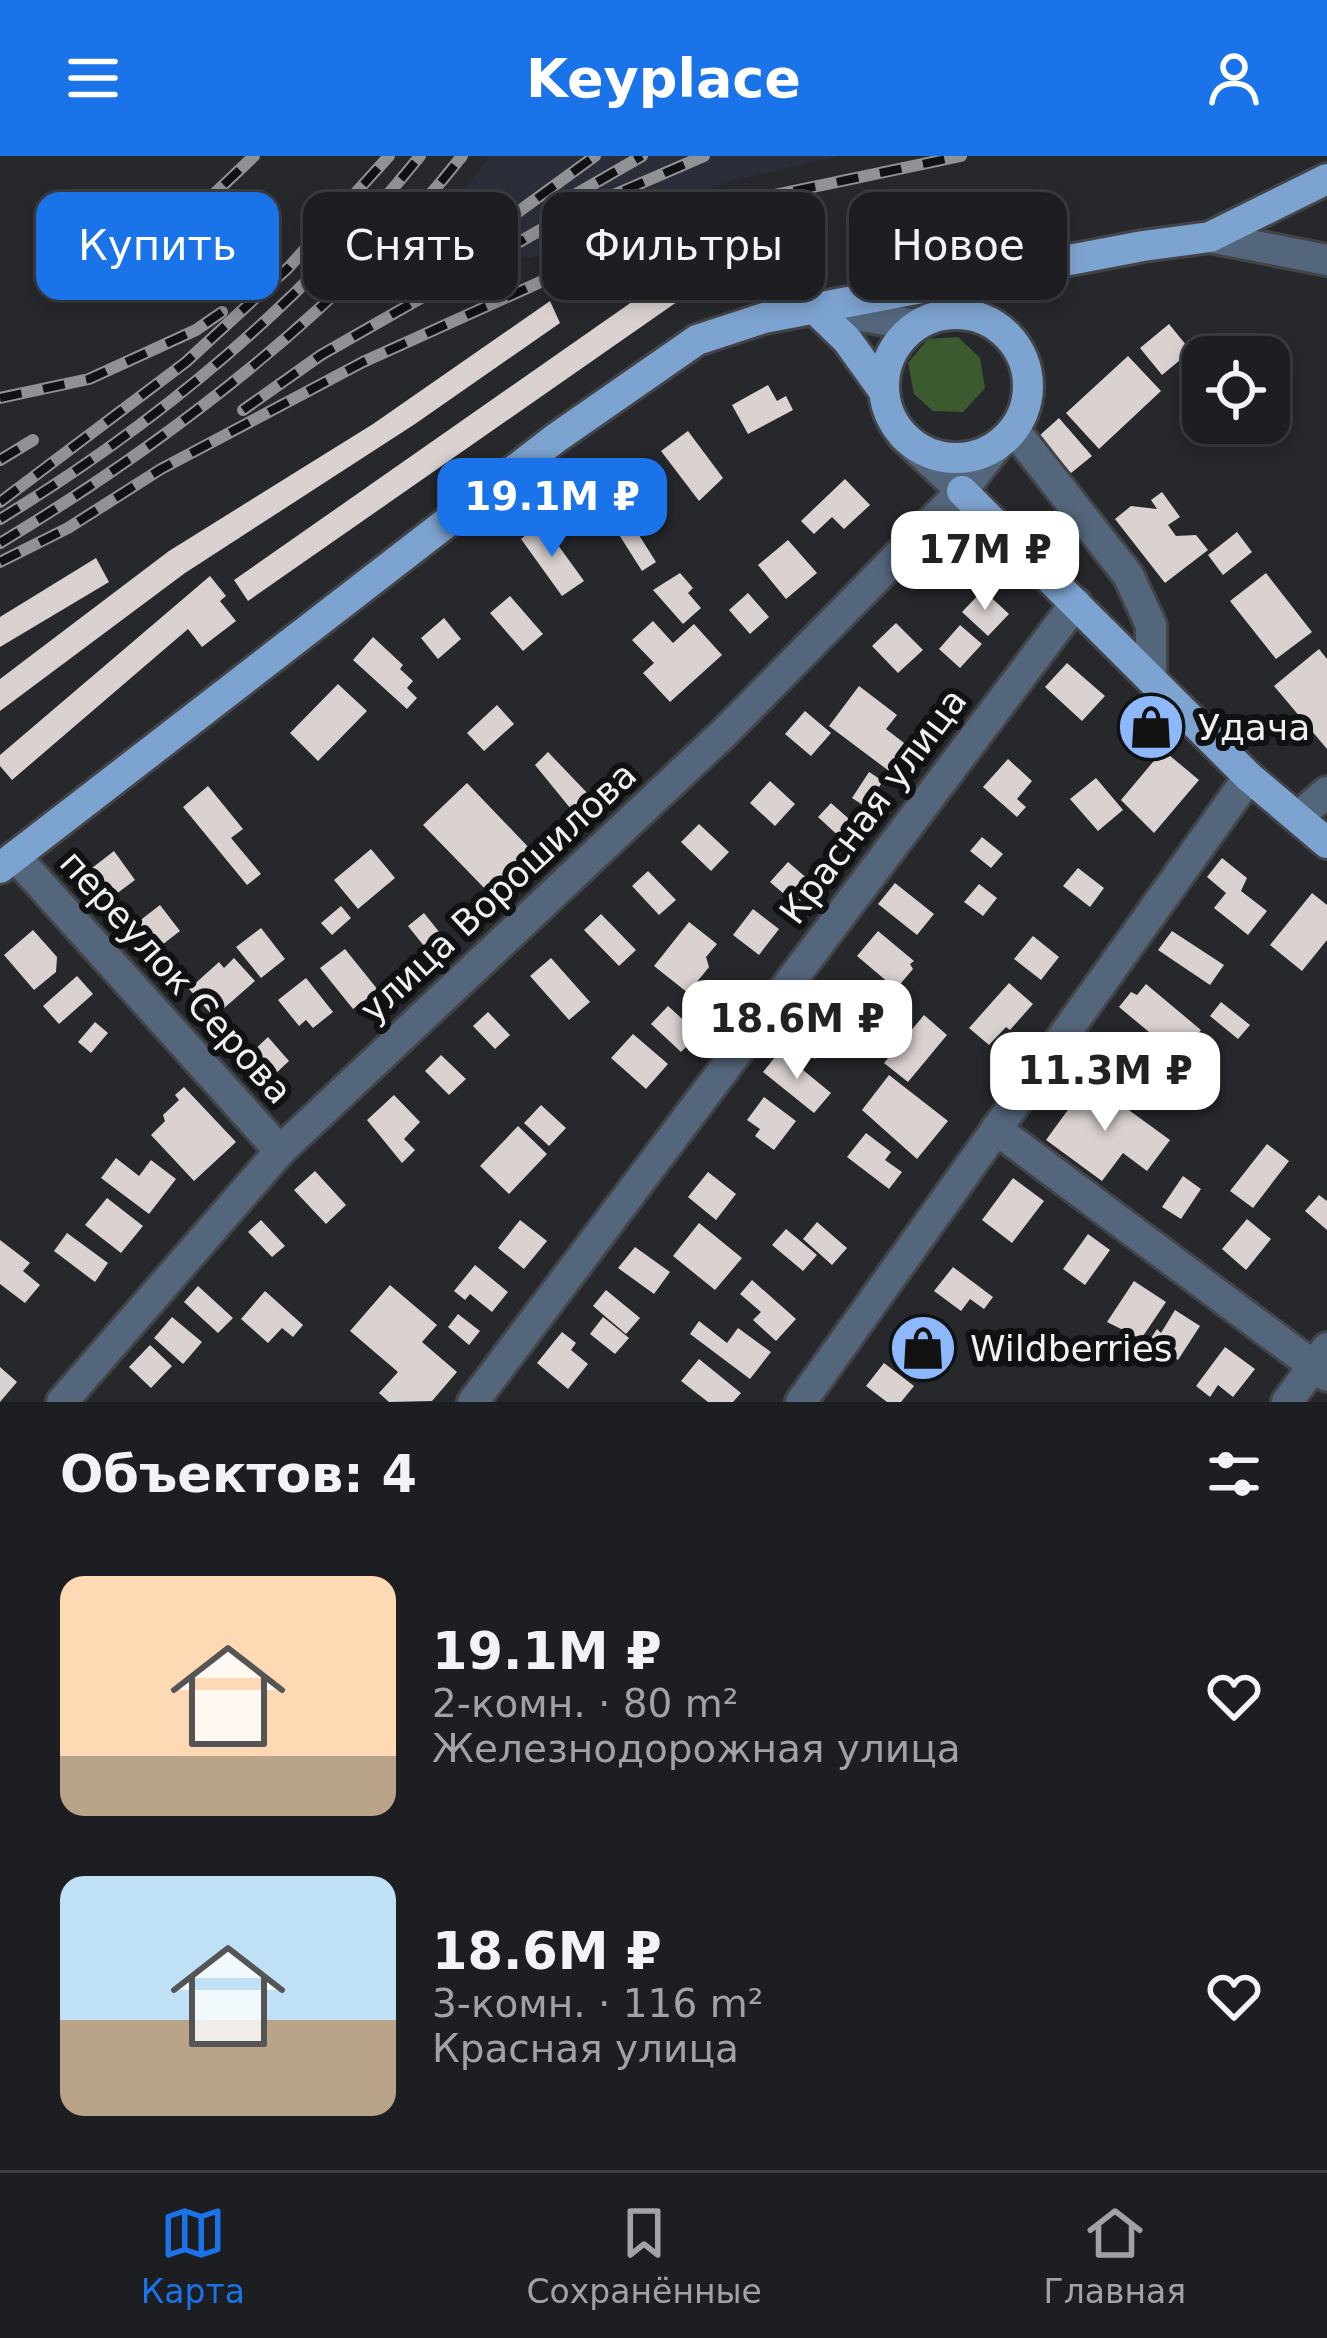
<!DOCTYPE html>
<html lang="ru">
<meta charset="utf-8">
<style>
:root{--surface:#1d1e21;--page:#25272a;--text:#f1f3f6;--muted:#a0a2a5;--line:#3b3c3f;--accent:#1a73e8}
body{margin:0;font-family:"DejaVu Sans",sans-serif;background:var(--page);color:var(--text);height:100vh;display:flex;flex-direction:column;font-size:45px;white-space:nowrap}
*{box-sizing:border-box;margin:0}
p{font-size:39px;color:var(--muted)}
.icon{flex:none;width:66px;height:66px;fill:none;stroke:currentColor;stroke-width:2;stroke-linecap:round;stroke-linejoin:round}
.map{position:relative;height:1246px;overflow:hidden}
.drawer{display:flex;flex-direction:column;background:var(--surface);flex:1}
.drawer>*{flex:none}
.top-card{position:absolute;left:36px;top:36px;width:1257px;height:108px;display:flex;gap:24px}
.controls{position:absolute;left:1182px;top:180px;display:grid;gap:24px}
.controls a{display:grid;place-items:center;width:108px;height:108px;border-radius:24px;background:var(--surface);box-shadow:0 6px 18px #0003,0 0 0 3px var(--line);font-size:60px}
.price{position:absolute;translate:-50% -102px;padding:0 27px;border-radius:24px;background:#fff;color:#222;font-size:39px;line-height:78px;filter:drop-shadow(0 3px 6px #0008)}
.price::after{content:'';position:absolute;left:50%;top:72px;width:36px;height:27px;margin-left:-18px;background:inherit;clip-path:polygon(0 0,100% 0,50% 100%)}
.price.on{background:var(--accent);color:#fff}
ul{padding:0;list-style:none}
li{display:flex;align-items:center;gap:36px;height:300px;padding:0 60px}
li span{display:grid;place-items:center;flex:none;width:336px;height:240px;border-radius:24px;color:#555}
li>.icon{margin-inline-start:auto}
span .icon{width:144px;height:144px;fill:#fffc;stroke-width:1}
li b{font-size:51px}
h2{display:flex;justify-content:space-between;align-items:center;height:144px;padding:0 60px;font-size:51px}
.tag{padding:0 42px;border-radius:24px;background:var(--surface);box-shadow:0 6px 18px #0003,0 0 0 3px var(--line);font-size:42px;line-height:108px}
.tag.on{background:var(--accent);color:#fff}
header{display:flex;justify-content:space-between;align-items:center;height:156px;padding:0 60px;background:var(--accent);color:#fff;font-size:54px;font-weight:700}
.tab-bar{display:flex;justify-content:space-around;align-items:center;height:168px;border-top:3px solid var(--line);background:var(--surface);font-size:33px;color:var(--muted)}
.tab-bar a{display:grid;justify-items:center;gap:6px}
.tab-bar .on{color:var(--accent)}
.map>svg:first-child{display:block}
</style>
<header><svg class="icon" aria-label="menu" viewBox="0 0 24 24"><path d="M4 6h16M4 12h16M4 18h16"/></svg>Keyplace<svg class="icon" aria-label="person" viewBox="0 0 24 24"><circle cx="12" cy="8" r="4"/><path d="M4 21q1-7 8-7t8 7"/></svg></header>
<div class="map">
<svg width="1327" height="1246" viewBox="0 0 1327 1246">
<rect width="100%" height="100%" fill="#27282c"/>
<polygon fill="#2b2e38" points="489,0 839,0 730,25 528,103 453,50"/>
<polygon fill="#3c5a30" points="958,181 980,202 985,232 963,256 933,255 914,238 908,207 928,183"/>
<g fill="#d9d2d1">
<polygon points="669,120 684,141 248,445 234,424"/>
<polygon points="550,145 560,167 415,268 185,417 0,555 0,523 169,395 373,268"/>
<polygon points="1169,168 1191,195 1162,219 1140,192"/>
<polygon points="1128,200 1161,235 1099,293 1066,257"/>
<polygon points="768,229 777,245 786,240 793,254 748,278 732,249"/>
<polygon points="1059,262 1092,300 1071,317 1039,280"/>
<polygon points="688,275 723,322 699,345 661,295"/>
<polygon points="845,323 870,349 844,373 832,361 814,378 801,365"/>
<polygon points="624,331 648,369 637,376 656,406 642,415 599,347"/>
<polygon points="1162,336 1180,361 1168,369 1176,380 1196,379 1208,394 1165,427 1115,363 1131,350 1157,353 1151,344"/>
<polygon points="542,367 584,425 562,440 521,383"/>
<polygon points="1237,376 1252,396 1223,419 1208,399"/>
<polygon points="788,384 817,417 786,443 758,409"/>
<polygon points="96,402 109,426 0,491 0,461"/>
<polygon points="680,417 693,432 688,437 701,452 683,468 653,434"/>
<polygon points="1266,417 1312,476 1276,503 1230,445"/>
<polygon points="210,420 226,440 220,445 236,465 202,491 188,473 12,624 0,610 0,599"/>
<polygon points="983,434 1009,458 988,480 962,456"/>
<polygon points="748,437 769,461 750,478 729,454"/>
<polygon points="510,440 543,478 523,495 490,457"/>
<polygon points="444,462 461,483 438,503 421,482"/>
<polygon points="653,465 673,487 694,468 722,499 670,546 643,517 654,507 632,484"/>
<polygon points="896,467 923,494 898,517 872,490"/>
<polygon points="960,469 982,488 960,512 939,493"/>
<polygon points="373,481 403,509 400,513 413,525 407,532 417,542 407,553 353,504"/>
<polygon points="1319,493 1327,503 1327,593 1274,530"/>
<polygon points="1067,507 1105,540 1082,565 1045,531"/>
<polygon points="338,528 367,555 318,605 290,577"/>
<polygon points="859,530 897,559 886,573 908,590 889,615 829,570"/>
<polygon points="497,549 514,568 484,595 467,577"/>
<polygon points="805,555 831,577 811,600 785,578"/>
<polygon points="1163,594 1199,624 1154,677 1121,644"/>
<polygon points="548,596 592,642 575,658 535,609"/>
<polygon points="1008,603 1032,625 1017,643 1026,651 1017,661 983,631"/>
<polygon points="869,616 883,625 866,651 852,642"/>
<polygon points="1096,622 1123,654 1098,675 1070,643"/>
<polygon points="770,625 795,648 775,670 750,647"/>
<polygon points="467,627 533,696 489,737 423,669"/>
<polygon points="208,630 243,673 231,682 261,718 247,729 183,651"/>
<polygon points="831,647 857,670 844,685 818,661"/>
<polygon points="699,668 729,696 711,715 681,686"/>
<polygon points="982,681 1003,698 991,712 970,695"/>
<polygon points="371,693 395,722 358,753 334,724"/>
<polygon points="114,695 135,724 104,747 83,719"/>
<polygon points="1222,702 1247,722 1241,735 1267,755 1248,779 1214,752 1226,737 1207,721"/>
<polygon points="788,706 816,730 798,750 770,726"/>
<polygon points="1078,712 1104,732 1090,751 1063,730"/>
<polygon points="648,715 676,744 659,759 632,730"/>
<polygon points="895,727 934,758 917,779 878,748"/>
<polygon points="979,728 997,742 983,760 964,746"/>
<polygon points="1312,737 1327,749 1327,784 1302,815 1270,789"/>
<polygon points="160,749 180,775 149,799 129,773"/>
<polygon points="341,750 351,762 332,779 321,767"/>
<polygon points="753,753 779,773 759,799 733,779"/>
<polygon points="424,757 444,782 428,795 408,770"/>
<polygon points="601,758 636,794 619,810 584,774"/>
<polygon points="689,766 717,788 706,801 709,811 688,837 654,810"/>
<polygon points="261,772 285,803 261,822 236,791"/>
<polygon points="33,774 57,801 56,816 34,834 4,799"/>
<polygon points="878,775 914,805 910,808 913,813 896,833 857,800"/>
<polygon points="1172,775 1224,809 1210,829 1158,794"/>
<polygon points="1033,780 1059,801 1041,824 1014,803"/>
<polygon points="345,793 378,834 353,853 320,812"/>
<polygon points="234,802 255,825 214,861 189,833 219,806 224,812"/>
<polygon points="551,802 590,846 569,864 530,820"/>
<polygon points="77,820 93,838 59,868 43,850"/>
<polygon points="306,822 333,856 313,872 306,864 299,870 278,844"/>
<polygon points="1009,827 1033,848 1010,874 1006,871 989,889 969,872"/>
<polygon points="1146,828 1201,874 1179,901 1119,851 1131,836 1137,839"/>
<polygon points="889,831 912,850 870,898 848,879"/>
<polygon points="1221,846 1250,869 1238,883 1210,860"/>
<polygon points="668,850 699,878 681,896 651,868"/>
<polygon points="803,854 835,879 815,903 784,879"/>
<polygon points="488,856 510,879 495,893 473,870"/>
<polygon points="924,859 947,879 908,926 884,907"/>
<polygon points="95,866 108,877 91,897 78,886"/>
<polygon points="633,878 668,908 646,933 611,902"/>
<polygon points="268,881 289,905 274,919 252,896"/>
<polygon points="780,895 831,937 814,957 763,916"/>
<polygon points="441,899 466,923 449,939 425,915"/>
<polygon points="889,919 948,965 917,1003 862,954"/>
<polygon points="1089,925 1170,984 1147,1015 1123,997 1102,1025 1046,984"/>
<polygon points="184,931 236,986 194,1025 151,979 165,965 163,959 179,944 175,939"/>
<polygon points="394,939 420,966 404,983 415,994 402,1007 367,964"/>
<polygon points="764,941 796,965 774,994 755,980 760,973 747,964"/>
<polygon points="541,949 566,972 549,990 524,967"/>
<polygon points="518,970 547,998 509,1038 480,1010"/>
<polygon points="866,977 891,996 885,1004 902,1016 889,1033 847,1001"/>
<polygon points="1267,988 1289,1005 1253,1052 1230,1035"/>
<polygon points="116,1002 139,1020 151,1004 176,1023 149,1058 101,1022"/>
<polygon points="315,1015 346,1049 326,1068 294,1034"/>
<polygon points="708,1016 736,1038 716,1064 688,1041"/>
<polygon points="1183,1020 1201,1033 1181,1063 1162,1051"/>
<polygon points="1013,1022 1044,1045 1012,1087 982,1064"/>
<polygon points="1319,1039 1327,1045 1327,1074 1305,1055"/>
<polygon points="107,1042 143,1070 121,1097 85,1069"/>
<polygon points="1247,1063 1271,1083 1246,1114 1222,1093"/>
<polygon points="261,1064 285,1090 272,1101 248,1076"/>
<polygon points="520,1064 547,1085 524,1113 498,1092"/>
<polygon points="817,1066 847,1092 832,1109 803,1083"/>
<polygon points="699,1067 742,1102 715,1134 673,1100"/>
<polygon points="786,1073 817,1099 803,1115 772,1089"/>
<polygon points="67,1077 108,1107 95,1126 54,1095"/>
<polygon points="1088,1078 1110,1094 1085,1129 1063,1113"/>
<polygon points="0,1084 30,1107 23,1115 40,1129 25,1147 0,1128"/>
<polygon points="635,1091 670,1116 654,1138 618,1112"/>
<polygon points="475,1109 508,1136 492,1156 470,1138 465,1144 454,1135"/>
<polygon points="953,1111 993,1141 984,1153 970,1143 961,1155 934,1135"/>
<polygon points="752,1124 796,1163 776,1185 753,1164 761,1156 740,1138"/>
<polygon points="1134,1125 1166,1146 1141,1183 1107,1166"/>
<polygon points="390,1129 437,1169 422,1186 457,1216 432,1245 389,1246 379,1237 398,1216 350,1175"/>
<polygon points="198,1130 233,1162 218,1177 184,1146"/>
<polygon points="606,1134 640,1162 626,1178 593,1150"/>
<polygon points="265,1135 303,1169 293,1181 282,1172 268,1187 241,1163"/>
<polygon points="1175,1154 1200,1170 1178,1204 1149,1185 1157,1173 1161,1177"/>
<polygon points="458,1158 480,1175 469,1189 448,1171"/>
<polygon points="172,1161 202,1186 183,1208 154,1182"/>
<polygon points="603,1161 629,1182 615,1198 590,1178"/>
<polygon points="699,1165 727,1187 738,1172 771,1196 750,1223 690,1178"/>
<polygon points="912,1167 950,1195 934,1217 896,1189"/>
<polygon points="562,1176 576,1187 571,1194 588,1208 568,1233 537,1207"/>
<polygon points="150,1189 172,1210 151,1232 129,1211"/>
<polygon points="1225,1191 1255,1213 1233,1241 1218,1229 1210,1241 1196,1230"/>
<polygon points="699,1203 741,1237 733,1246 708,1246 681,1225"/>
<polygon points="884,1207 914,1230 901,1246 887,1246 866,1230"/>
<polygon points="0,1211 17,1226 0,1246"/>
</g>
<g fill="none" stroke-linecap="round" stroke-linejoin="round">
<defs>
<g id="minor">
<polyline points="1210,81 1327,104"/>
<polyline points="816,153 917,169"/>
<polyline points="940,159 1000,119"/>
<polyline points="1014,274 1128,419 1151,469 1151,520"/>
<polyline points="903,280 962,335"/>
<polyline points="1298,661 1327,636"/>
<polyline points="15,700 280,995"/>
<polyline points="996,973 1327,1220"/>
<polyline points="62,1246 280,995 725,576 962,335 996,291"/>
<polyline points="473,1246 1076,447"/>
<polyline points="801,1246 1249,621"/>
<polyline points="1287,1246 1327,1192"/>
</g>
<g id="major">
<polyline points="815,153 847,184 883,234"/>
<circle cx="956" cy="230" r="72"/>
<polyline points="962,335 1249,621 1327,687"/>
<polyline points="0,712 556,282 697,184 764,162 1143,90 1210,81 1327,23"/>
</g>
</defs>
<use href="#minor" stroke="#434448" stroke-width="36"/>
<use href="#major" stroke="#434448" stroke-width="36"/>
<use href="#minor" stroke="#54667c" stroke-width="30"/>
<use href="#major" stroke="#7da3d0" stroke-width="30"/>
<defs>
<g id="rail">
<polyline points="559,48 642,0"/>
<polyline points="128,120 254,0"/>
<polyline points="430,120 595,0"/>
<polyline points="0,242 89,223 196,174 222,156"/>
<polyline points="243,254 321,199 565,60 704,0"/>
<polyline points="0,304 33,284"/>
<polyline points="0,346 186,206 288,112 389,0"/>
<path d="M0 363C160 266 302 146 420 0"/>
<path d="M0 387C168 286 340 155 462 0"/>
<polyline points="0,406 68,372 161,313 363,206 698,55 961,0"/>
</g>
</defs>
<use href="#rail" stroke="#919295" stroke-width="12"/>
<use href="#rail" stroke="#101113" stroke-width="8" stroke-dasharray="22" stroke-linecap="butt"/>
</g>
<defs>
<symbol id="shop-disc" viewBox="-11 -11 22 22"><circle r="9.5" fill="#8db9fc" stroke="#101113"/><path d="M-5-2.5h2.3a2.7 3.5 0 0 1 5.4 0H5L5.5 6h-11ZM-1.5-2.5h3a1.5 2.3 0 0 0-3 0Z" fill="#111"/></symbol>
</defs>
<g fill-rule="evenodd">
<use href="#shop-disc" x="1113" y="533" width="76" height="76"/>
<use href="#shop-disc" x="885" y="1154" width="76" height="76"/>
</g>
<g text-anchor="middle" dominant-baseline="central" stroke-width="12" stroke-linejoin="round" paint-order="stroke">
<g font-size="36" fill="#f0f1f3" stroke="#101113" text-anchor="start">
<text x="1198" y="571">Удача</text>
<text x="970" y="1192">Wildberries</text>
</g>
<g font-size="36" fill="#f0f1f3" stroke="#101113">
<text transform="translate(873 650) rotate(-53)">Красная улица</text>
<text transform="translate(498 736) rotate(-43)">улица Ворошилова</text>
<text transform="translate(176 821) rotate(48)">переулок Серова</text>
</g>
</g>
</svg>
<div class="controls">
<a><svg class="icon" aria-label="locate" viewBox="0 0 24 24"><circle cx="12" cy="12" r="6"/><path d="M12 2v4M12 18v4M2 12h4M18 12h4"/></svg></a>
</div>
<b class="price on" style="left:552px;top:404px">19.1M ₽</b>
<b class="price" style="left:985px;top:457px">17M ₽</b>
<b class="price" style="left:797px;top:926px">18.6M ₽</b>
<b class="price" style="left:1105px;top:978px">11.3M ₽</b>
<div class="top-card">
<a class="tag on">Купить</a>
<a class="tag">Снять</a>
<a class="tag">Фильтры</a>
<a class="tag">Новое</a>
</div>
</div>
<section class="drawer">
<h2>Объектов: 4<svg class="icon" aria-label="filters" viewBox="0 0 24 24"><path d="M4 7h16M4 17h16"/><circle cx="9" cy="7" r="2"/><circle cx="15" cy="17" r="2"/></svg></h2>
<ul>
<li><span style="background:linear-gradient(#ffd9b3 75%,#b9a48a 0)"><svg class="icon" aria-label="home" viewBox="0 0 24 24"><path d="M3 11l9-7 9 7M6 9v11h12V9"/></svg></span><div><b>19.1M ₽</b><p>2-комн. · 80 m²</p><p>Железнодорожная улица</p></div><svg class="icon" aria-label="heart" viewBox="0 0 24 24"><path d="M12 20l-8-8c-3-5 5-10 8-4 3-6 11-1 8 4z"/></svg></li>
<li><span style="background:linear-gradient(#bfe0f5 60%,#b9a48a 0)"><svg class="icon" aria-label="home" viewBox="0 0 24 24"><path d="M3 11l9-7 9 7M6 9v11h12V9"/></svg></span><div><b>18.6M ₽</b><p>3-комн. · 116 m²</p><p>Красная улица</p></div><svg class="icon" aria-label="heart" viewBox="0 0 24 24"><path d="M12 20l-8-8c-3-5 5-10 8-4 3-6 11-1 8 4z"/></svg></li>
</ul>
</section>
<nav class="tab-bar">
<a class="on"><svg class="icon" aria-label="map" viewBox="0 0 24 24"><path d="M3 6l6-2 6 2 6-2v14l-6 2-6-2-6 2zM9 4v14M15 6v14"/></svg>Карта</a>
<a><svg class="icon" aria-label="saved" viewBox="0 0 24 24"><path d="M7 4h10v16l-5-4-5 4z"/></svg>Сохранённые</a>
<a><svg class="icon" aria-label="home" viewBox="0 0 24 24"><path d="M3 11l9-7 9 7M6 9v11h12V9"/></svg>Главная</a>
</nav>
